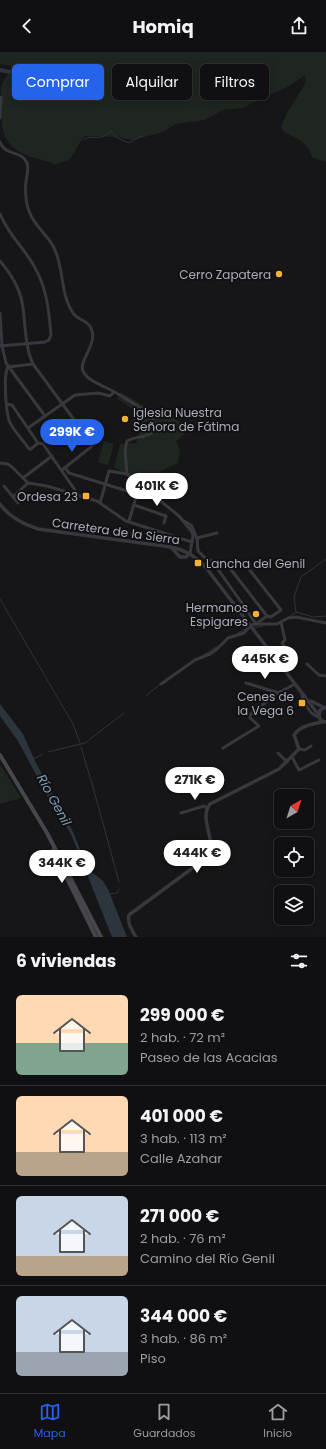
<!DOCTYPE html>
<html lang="es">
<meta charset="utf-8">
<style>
:root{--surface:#101012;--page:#19191b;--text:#f1f3f6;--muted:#9c9d9f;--line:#303032;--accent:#2563eb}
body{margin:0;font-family:Poppins,sans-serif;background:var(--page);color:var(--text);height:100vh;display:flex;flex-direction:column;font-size:15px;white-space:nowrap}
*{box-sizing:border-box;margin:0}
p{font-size:13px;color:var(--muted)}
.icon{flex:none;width:22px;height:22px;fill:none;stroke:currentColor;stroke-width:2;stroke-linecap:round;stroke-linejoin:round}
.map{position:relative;height:885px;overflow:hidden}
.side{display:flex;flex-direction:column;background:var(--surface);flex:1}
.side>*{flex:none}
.guide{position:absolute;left:12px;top:12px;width:302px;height:36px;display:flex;gap:8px}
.needle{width:26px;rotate:39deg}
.buttons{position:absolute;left:274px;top:737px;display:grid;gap:8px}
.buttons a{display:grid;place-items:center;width:40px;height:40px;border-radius:6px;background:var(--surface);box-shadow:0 2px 10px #0003,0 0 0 1px var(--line);font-size:20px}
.price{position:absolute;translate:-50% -34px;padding:0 9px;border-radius:14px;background:#fff;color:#222;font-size:13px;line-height:26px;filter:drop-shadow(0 1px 2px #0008)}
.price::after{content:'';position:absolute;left:50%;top:24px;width:12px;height:9px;margin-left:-6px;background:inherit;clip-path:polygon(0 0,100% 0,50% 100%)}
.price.selected{background:var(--accent);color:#fff}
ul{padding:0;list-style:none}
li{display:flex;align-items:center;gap:12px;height:100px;padding:0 16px}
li+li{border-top:1px solid var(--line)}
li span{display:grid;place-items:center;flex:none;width:112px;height:80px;border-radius:6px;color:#555}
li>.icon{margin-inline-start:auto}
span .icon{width:48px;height:48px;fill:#fffc;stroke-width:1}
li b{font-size:17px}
h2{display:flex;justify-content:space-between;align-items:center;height:48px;padding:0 16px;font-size:17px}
.pill{padding:0 14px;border-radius:6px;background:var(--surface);box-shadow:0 2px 10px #0003,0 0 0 1px var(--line);font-size:14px;line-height:36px}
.pill.selected{background:var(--accent);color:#fff}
header{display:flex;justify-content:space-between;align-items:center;height:52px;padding:0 16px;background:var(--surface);font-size:18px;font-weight:700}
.tab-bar{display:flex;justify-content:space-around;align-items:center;height:56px;border-top:1px solid var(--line);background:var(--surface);font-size:11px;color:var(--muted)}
.tab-bar a{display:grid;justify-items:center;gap:2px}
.tab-bar .selected{color:var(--accent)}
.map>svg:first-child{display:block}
</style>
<header><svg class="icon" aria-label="back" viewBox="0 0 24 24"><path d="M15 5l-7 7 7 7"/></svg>Homiq<svg class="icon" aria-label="share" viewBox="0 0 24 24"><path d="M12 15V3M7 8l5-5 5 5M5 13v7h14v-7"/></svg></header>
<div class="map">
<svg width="326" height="885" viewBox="0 0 326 885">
<rect width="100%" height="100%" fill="#161618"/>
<g fill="#1e261f">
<path d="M0 0H326V110L313 106 307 95 301 89 283 79 281 74 287 61 305 32 306 26 304 24 287 35 242 56 223 58 204 68 176 72 163 80 133 88 113 85 85 84C77 92 76 102 67 109L61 110 55 113C47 108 38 108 29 104 2 94 1 78 2 52 2 47 1 41 1 36 1 28 11 23 11 14L0 12Z"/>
<polygon points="120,340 141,352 193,375 176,389 180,398 178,411 161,419 150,436 114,415 120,392 136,391 141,377 132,371 134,358 118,347"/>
<polygon points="104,389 114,392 108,413 98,410"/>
<polygon points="0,712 21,746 0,752"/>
</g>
<polygon fill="#2c353c" points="0,652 23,682 35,709 73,780 88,817 103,829 108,837 127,885 112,885 71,782 50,749 18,689 0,664"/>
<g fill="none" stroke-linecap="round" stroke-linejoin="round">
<g stroke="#2c353c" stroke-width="1">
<path d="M83 88C92 81 97 91 110 80H112L117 86 129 91 137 86 143 84"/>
<polyline points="0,547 73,672 80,691"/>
<polyline points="296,560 294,545 301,525 326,507"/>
<polyline points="289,565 296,560 313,565 326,564"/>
<polyline points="253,576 263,574"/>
<polyline points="238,581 246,577"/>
<polyline points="204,603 218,594"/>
<polyline points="146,644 160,632"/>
<polyline points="81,695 93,735 119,830"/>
<polyline points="48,700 85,691 124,661"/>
<polyline points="33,707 43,702"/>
<polyline points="110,842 117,841 119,837"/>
</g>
<polyline stroke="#2c353c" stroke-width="4" points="0,18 24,23"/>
<g stroke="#37383d" stroke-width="3">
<polyline points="0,66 1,45"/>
<path d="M0 90C6 105 22 98 27 111 29 117 27 123 26 129 25 140 25 149 29 159 34 174 48 183 54 196 64 215 60 242 73 261 77 268 88 268 91 276 99 293 76 310 84 321 89 329 99 332 107 336 117 341 146 358 152 366 154 369 155 372 156 374 152 387 137 383 127 389L125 398 127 422 179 464 192 480 193 484 190 501"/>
<path d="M0 162C8 182 24 196 34 214 47 236 49 259 51 283L49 288 45 290 0 294"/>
<path d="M0 209C10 221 19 234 22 250 26 270 24 293 33 312L92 392 91 395 62 418"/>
<polyline points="0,261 2,294 6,311 45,364"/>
<path d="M8 315C3 324 6 358 9 368 11 376 24 389 29 397H31L38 391"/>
<polyline points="8,315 33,312"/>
<polyline points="7,352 12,353 38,391 43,392 75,438 75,442"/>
<polyline points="28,376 75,343 98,341 110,344 114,340"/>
<polyline points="0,411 8,412 12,415 28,431 47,434 97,449 126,469 192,490"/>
<polyline points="65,416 69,421 137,442 129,469"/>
<polyline points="23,426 52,404"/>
<polyline points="4,434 18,451"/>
<polyline points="13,445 28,431"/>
<polyline points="100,451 109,419 127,422"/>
<polyline points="134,453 166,464 164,471"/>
<polyline points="184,469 191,473 197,486 198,499 204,505 212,509 244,554"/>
<polyline points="197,486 217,481"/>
<polyline points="229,515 267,564"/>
<polyline points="244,555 256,572"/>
<polyline points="281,570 285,588 282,591 287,599"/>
<polyline points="256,572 277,572 288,566 296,565 326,571"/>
<polyline points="307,612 319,623 326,624"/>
<polyline points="246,631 279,641"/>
<polyline points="161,632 195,608 210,602 217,597 228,586 244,581 251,573 256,572 267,564 271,565 281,558 249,517"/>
<path d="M302 642C302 649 311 664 319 665"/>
<polyline points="223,696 259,674 250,666 250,663 276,642 295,632"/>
<polyline points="299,697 305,698 311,694"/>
<polyline points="278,701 287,710"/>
<polyline points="292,705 299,718 319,708"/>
<polyline points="181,761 204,754 207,756"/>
</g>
<g stroke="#37383d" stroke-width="3.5">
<path d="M0 452C9 465 23 472 38 477L171 495C186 498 197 505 207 517L318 662"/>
<polyline points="171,495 180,505 186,505 190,501"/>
<polyline points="311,649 323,655"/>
<path d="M326 655 320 658C318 664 319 670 326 670"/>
<path d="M136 885C132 878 127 871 129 863L202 809 211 797C212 782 200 765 210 752L279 717 299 697 294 683C300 674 312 672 322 670"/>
</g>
<g stroke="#45474d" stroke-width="4">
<polyline points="0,703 47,781 101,885"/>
<polyline points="53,798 96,885"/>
</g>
</g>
<g fill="#f2b134" stroke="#111113" stroke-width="1.5">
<circle cx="279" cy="222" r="4"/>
<circle cx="125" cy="367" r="4"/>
<rect x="82" y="440" width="8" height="8" rx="2"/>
<rect x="194" y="507" width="8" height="8" rx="2"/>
<circle cx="256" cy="562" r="4"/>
<rect x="298" y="647" width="8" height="8" rx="2"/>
</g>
<g text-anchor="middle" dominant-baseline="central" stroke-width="4" stroke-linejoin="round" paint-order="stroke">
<g font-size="12" fill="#a8adb8" stroke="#111113" text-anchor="end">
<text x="271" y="222">Cerro Zapatera</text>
<text x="133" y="360" text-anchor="start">Iglesia Nuestra<tspan x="133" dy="14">Señora de Fátima</tspan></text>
<text x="78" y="444">Ordesa 23</text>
<text x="206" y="511" text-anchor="start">Lancha del Genil</text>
<text x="248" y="555">Hermanos<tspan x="248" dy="14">Espigares</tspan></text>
<text x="294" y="644">Cenes de<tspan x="294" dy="14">la Vega 6</tspan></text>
</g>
<g font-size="12" fill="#a8adb8" stroke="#111113">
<text transform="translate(116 479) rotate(8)">Carretera de la Sierra</text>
</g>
<g font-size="13" font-style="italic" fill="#7f9bb3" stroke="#111113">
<text transform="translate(54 748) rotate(61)">Río Genil</text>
</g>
</g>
</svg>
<div class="buttons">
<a><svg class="needle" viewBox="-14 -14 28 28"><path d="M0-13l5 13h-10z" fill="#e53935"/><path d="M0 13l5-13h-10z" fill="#9c9d9f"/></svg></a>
<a><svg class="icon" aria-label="locate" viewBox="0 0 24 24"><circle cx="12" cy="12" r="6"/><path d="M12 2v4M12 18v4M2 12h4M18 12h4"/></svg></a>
<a><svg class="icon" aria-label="layers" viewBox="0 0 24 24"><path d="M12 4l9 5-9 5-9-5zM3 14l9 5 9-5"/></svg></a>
</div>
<b class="price selected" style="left:72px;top:401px">299K €</b>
<b class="price" style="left:157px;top:455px">401K €</b>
<b class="price" style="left:265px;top:628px">445K €</b>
<b class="price" style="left:195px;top:749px">271K €</b>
<b class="price" style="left:197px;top:822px">444K €</b>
<b class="price" style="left:62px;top:832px">344K €</b>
<div class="guide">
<a class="pill selected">Comprar</a>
<a class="pill">Alquilar</a>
<a class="pill">Filtros</a>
</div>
</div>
<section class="side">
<h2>6 viviendas<svg class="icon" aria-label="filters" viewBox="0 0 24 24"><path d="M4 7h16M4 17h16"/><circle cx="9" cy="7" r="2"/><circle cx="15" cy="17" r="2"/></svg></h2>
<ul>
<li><span style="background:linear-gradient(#ffd9b3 60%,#7fa58c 0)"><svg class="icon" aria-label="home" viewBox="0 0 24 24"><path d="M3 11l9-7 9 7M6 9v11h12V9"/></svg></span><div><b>299 000 €</b><p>2 hab. · 72 m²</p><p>Paseo de las Acacias</p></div></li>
<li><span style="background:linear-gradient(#ffd9b3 70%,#b9a48a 0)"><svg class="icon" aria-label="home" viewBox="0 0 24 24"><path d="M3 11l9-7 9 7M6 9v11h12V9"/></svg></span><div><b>401 000 €</b><p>3 hab. · 113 m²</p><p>Calle Azahar</p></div></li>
<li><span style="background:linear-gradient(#c9d6e8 75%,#b9a48a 0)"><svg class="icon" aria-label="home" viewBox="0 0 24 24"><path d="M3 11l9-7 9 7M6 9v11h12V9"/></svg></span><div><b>271 000 €</b><p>2 hab. · 76 m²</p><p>Camino del Río Genil</p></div></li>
<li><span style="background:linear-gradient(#c9d6e8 70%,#9aa5b1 0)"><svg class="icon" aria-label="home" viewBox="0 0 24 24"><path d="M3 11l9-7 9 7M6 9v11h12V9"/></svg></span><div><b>344 000 €</b><p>3 hab. · 86 m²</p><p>Piso</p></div></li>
</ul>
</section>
<nav class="tab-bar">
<a class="selected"><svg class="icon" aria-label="map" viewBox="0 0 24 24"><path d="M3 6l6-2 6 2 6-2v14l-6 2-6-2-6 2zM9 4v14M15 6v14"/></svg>Mapa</a>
<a><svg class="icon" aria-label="saved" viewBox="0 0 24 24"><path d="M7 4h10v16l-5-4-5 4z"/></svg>Guardados</a>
<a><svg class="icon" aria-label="home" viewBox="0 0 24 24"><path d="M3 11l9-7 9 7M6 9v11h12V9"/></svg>Inicio</a>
</nav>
